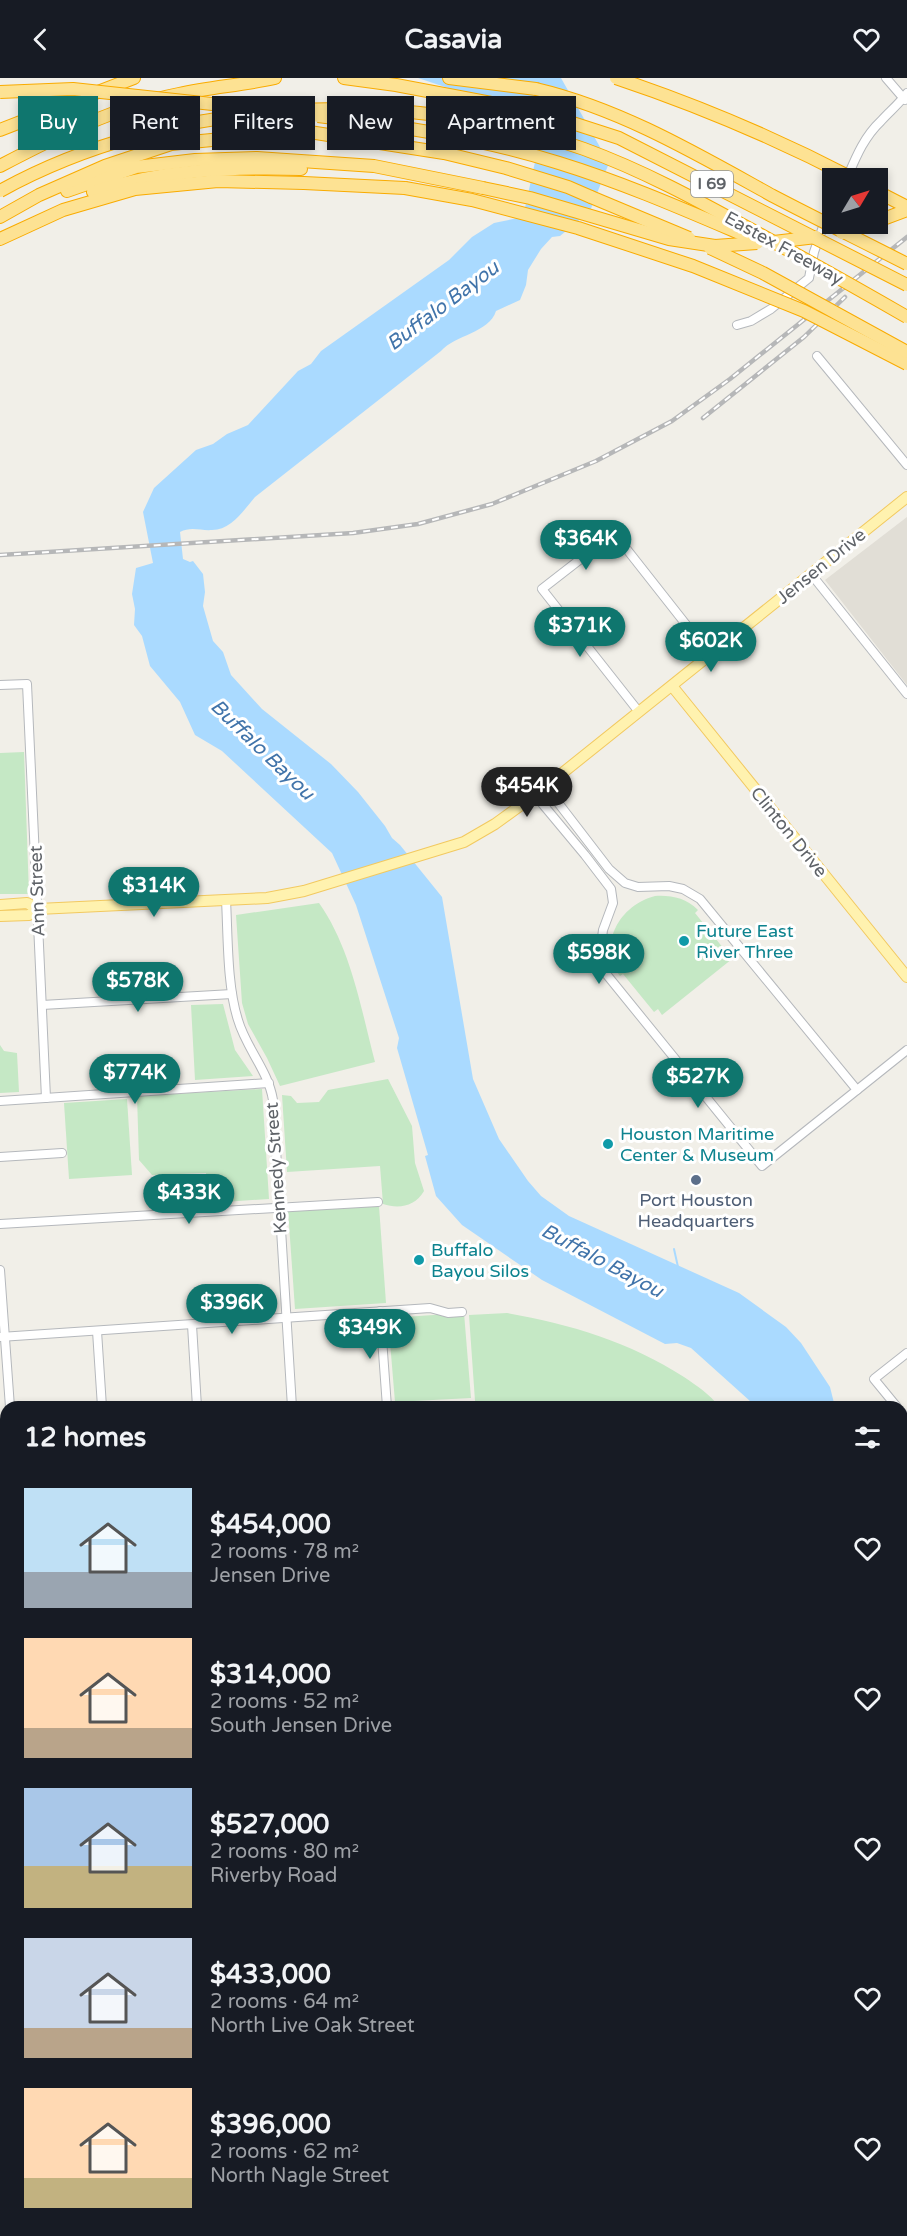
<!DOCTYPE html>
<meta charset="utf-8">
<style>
:root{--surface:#171b24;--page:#20242c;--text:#f1f3f6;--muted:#9ea1a6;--accent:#0f766e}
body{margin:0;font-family:"Varela Round",sans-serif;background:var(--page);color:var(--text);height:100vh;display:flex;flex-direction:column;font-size:22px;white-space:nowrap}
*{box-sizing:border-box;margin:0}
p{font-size:20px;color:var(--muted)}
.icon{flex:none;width:33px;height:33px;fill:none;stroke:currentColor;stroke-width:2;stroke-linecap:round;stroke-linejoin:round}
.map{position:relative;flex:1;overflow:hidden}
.side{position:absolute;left:0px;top:1323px;width:908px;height:836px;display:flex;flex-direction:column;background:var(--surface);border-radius:18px 18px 0 0;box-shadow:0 3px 9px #0003}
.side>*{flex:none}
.guide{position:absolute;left:18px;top:18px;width:600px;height:54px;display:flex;gap:12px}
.needle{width:39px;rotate:52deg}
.buttons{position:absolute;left:822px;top:90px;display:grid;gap:12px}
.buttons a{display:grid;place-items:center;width:66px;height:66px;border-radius:0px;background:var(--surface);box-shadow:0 3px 9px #0003;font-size:30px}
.price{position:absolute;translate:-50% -51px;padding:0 14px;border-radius:21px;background:var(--accent);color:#fff;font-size:20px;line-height:39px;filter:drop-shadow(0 2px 3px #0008)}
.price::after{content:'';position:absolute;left:50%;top:36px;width:18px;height:14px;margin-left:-9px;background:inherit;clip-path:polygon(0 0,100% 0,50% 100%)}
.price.current{background:#222;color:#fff}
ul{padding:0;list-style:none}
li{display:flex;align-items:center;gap:18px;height:150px;padding:0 24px}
li span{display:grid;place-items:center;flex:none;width:168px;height:120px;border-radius:0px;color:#555}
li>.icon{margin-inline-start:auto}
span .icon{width:72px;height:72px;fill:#fffc;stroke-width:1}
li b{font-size:26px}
h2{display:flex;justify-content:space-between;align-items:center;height:72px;padding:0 24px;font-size:26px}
.chip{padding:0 21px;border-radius:0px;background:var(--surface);box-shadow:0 3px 9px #0003;font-size:21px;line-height:54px}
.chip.current{background:var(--accent);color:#fff}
header{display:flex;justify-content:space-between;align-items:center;height:78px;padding:0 24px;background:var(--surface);font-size:27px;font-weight:700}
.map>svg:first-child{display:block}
</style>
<header><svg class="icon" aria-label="back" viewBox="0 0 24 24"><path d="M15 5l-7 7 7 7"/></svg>Casavia<svg class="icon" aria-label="heart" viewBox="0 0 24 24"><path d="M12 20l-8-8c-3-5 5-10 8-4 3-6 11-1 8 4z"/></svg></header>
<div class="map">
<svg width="907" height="2158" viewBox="0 0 907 2158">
<rect width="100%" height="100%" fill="#f1efe8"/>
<polygon fill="#fef7e0" points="0,1442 6,1442 6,1662 0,1663"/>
<g fill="#e0deda">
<polygon points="0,1734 6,1734 6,1873 0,1868"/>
<polygon points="275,2152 721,2152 721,2153 719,2158 272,2158"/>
</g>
<polygon fill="#e1ded6" points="907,439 907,607 825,502"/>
<g fill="#c5e8c5">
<polygon points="24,674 29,816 0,816 0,675"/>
<path d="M655 818C671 817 686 820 698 832L695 835 732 881 662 937 658 931 654 934 623 896 620 898C597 866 620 827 655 818Z"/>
<path d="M319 825C351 870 361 931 375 984L280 1008 267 980 248 946 242 925 236 837Z"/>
<polygon points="223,926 235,972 253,998 195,1002 191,927"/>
<polygon points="0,967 4,973 17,975 19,1014 0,1015"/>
<path d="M388 1001 412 1048 415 1085 424 1113C415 1129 398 1131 383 1126L380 1088 287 1094 282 1017 291 1018 297 1025 319 1024 328 1012Z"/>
<polygon points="262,1011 269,1121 209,1125 206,1095 152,1097 139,1082 137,1018"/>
<polygon points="127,1021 132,1097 69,1101 64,1025"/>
<polygon points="379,1128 386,1225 295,1231 288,1132"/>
<polygon points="464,1235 471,1320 395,1324 388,1240"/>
<path d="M507 1235C570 1246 630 1264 684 1299 697 1308 710 1316 719 1329H483L475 1323 469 1237Z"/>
</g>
<g fill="#aadaff">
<path d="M418 0H561L609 85 590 133 560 158 552 159 541 171 528 192 526 207 520 222 496 233C489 255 455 257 441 273L255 419C243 433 231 452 212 452 201 453 191 448 180 454L183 481 190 484 193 483 203 496 205 514 203 528 213 563 223 574 231 597 262 631 331 686 358 714 385 748 392 760 400 767 442 819 473 1001 499 1061 528 1103 541 1118 569 1138 739 1215 786 1249 801 1265 830 1309 835 1329H754L750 1323 691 1270 677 1265 665 1266 542 1202 462 1147 436 1118 425 1078 428 1077 397 970 399 960 356 827 332 775 222 673 195 657 180 624 150 588 142 558 134 547 135 531 132 516 136 490 153 485 143 434 154 410 196 372 213 366 227 356 248 347 298 293 311 286 321 273 449 182 472 159 494 145 523 139 535 84 496 26Z"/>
<polygon points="902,1497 907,1505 907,1634 902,1626"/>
<polygon points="907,1838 907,1926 902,1930 902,1841"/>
<polygon points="864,2152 867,2156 888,2158 744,2158 738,2153"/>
</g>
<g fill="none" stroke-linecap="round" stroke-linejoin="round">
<polyline stroke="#aadaff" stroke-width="2" points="674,1171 678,1189"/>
<defs>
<g id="minor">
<polyline points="886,0 905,22"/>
<path d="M847 100C856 79 864 59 881 43 890 33 899 26 907 15"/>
<polyline points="737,247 751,243 771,231 809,200 814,174 824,146 832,131"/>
<polyline points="817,278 907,387"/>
<polyline points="811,496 907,616"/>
<polyline points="0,607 27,606 46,1020"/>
<polyline points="639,634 542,511 614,455 710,577"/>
<polyline points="546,709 609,791 625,805 638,809 669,808 683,811 700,821 857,1012"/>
<polyline points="535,717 585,777 611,811 613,825 603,852 601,867 602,883 607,897 762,1088 907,972"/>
<path d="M226 822C228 859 227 908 238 942 246 970 268 992 273 1022L292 1329"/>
<polyline points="42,927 232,916"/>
<polyline points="0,1023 269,1005"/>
<polyline points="0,1079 62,1075"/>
<polyline points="0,1146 378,1124"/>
<polyline points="0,1192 10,1329"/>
<polyline points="380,1233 387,1329"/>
<polyline points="192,1247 197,1329"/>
<polyline points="97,1253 102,1329"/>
<polyline points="0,1259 430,1230 448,1235 462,1234"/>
<polyline points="897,1329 874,1301 907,1275"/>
<polyline points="902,1335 907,1342"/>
<polyline points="0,1362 6,1362"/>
<polyline points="0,1617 6,1616"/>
<polyline points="0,1728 6,1728"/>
<polyline points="0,2019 6,2019"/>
<polyline points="59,2152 59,2158"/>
</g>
<g id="major">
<polyline points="672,608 907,899"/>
<polyline points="0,827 27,825 38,831 267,820 304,813 464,764 495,746 535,717 907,419"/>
<polyline points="0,838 29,837 38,831"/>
<polyline points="0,1877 6,1882"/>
<polyline points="0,1903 6,1907"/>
<polyline points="0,2092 6,2092"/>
<polyline points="191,2152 192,2158"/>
<polyline points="213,2152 214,2158"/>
<polyline points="223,2152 232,2158"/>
</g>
<g id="highway">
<polyline points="344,0 396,7 507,28"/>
<polyline points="449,0 536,11"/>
<polyline points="0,52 134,0"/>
<path d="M0 88C55 59 118 28 179 16 211 9 243 7 275 0"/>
<polyline points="67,113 136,89 195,82 257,80 374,88 483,110"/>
<path d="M93 114C160 92 230 89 301 91"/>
<polyline points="878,114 907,129"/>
<polyline points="0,139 39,117 105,88 171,66 303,53 444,75 506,90 568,109 591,119"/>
<polyline points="878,143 907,132"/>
<polyline points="0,161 63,132 135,111 218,103 304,105 405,110"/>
</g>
</defs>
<use href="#minor" stroke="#b5b8bc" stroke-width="10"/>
<use href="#major" stroke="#f2c960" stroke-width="12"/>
<use href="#highway" stroke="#f9ab00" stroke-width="14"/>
<use href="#minor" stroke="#fff" stroke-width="8"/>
<use href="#major" stroke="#fff2af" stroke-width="10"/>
<use href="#highway" stroke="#fde293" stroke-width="12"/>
<defs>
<g id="rail">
<polyline points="703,340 804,259 845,219"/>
<polyline points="0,477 353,455 418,446 492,426 596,383 672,343 730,301 907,159"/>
<polyline points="373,2152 384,2158"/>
</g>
</defs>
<use href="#rail" stroke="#b6b7b8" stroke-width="4.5"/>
<use href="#rail" stroke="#fff" stroke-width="2" stroke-dasharray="7" stroke-linecap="butt"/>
<defs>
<g id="highway-bridge">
<path d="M616 0C697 27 777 61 852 100"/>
<path d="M536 11C621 31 697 76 773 118 817 141 862 163 907 186"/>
<polyline points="0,14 73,11 259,31"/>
<polyline points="507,28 560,41 619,60 907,207"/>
<path d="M318 38C399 48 480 60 559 85 627 106 692 135 758 163"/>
<polyline points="405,110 472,122 578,150 693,188 804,233 907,286"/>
<polyline points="483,110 530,120 669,161 715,168 757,165"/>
<path d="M0 113C170 19 402 7 584 71 642 92 697 122 750 151 803 180 855 209 907 239"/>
<polyline points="591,119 689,160"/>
<polyline points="842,155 872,146"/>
<polyline points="774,164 816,159"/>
<polyline points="710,170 763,195 907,274"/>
</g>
</defs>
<use href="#highway-bridge" stroke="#f9ab00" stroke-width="14" stroke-linecap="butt"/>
<use href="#highway-bridge" stroke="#fde293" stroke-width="12"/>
</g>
<g fill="#0f9aa8" stroke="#fff" stroke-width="2">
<circle cx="684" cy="863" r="6"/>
<circle cx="608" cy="1066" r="6"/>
<circle cx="419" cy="1182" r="6"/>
</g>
<circle fill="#5c6f8a" stroke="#fff" stroke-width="2" cx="696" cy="1102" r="6"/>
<g text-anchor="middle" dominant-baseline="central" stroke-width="6" stroke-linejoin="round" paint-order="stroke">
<rect fill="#fff" stroke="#8f9295" stroke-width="1.5" x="691" y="93" width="42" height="26" rx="4.5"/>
<g font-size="16" font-weight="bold" fill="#5f6368">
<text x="712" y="106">I 69</text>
</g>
<g font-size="18" fill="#5f6368" stroke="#fff">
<text transform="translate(784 170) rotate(29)">Eastex Freeway</text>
<text transform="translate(821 488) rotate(-39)">Jensen Drive</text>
<text transform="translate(789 754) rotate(51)">Clinton Drive</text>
<text transform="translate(37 813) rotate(-92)">Ann Street</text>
<text transform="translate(276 1090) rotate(-94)">Kennedy Street</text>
</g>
<g font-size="18" fill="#0d838f" stroke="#fff" text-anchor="start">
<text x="696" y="853">Future East<tspan x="696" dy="21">River Three</tspan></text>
<text x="620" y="1056">Houston Maritime<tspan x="620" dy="21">Center &amp; Museum</tspan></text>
<text x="431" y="1172">Buffalo<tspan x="431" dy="21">Bayou Silos</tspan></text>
</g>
<g font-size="18" fill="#4e5e75" stroke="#fff">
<text x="696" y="1122">Port Houston<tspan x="696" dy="21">Headquarters</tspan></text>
</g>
<g font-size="20" font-style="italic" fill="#4174aa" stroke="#fff">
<text transform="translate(443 228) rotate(-37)">Buffalo Bayou</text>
<text transform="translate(262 672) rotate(44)">Buffalo Bayou</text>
<text transform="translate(602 1183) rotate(28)">Buffalo Bayou</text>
</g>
</g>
</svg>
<div class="buttons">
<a><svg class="needle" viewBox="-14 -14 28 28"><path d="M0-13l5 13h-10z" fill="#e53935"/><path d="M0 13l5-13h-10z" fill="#9ea1a6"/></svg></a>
</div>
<b class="price" style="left:586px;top:493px">$364K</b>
<b class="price" style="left:580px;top:580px">$371K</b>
<b class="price" style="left:711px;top:595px">$602K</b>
<b class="price current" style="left:527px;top:740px">$454K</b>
<b class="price" style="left:154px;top:840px">$314K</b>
<b class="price" style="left:599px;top:907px">$598K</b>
<b class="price" style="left:138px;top:935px">$578K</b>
<b class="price" style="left:135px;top:1027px">$774K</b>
<b class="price" style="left:698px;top:1031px">$527K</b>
<b class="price" style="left:189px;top:1147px">$433K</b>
<b class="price" style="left:232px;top:1257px">$396K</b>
<b class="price" style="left:370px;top:1282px">$349K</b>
<div class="guide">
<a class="chip current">Buy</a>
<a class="chip">Rent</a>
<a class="chip">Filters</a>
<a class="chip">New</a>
<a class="chip">Apartment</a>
</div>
<section class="side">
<h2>12 homes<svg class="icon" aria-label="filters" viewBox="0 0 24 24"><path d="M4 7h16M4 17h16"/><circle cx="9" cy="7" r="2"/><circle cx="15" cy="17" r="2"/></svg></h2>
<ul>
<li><span style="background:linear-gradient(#bfe0f5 70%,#9aa5b1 0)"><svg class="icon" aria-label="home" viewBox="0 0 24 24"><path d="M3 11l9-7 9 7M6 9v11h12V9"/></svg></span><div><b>$454,000</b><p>2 rooms · 78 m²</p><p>Jensen Drive</p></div><svg class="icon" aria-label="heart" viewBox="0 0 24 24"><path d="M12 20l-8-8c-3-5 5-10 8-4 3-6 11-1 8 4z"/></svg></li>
<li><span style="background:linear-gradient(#ffd9b3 75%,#b9a48a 0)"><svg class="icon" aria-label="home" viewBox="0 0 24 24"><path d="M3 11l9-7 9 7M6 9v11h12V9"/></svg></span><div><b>$314,000</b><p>2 rooms · 52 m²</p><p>South Jensen Drive</p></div><svg class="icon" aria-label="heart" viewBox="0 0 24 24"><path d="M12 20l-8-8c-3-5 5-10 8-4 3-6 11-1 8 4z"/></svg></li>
<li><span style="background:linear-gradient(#a9c7e8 65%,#c2b280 0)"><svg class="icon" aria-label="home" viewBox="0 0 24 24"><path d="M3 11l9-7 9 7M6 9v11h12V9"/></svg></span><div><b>$527,000</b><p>2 rooms · 80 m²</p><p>Riverby Road</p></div><svg class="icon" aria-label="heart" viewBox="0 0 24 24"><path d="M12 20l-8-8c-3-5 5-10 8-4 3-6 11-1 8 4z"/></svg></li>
<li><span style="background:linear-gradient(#c9d6e8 75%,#b9a48a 0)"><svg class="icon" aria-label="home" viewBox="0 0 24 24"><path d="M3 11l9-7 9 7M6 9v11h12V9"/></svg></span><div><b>$433,000</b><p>2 rooms · 64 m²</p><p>North Live Oak Street</p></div><svg class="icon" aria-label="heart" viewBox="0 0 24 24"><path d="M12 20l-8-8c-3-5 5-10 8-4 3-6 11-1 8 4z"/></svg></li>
<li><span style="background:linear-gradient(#ffd9b3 75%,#c2b280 0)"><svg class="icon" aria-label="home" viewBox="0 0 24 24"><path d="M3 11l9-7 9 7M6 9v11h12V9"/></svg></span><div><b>$396,000</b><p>2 rooms · 62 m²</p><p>North Nagle Street</p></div><svg class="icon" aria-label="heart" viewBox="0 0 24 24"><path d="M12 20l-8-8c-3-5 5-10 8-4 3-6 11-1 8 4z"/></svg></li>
</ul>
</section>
</div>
